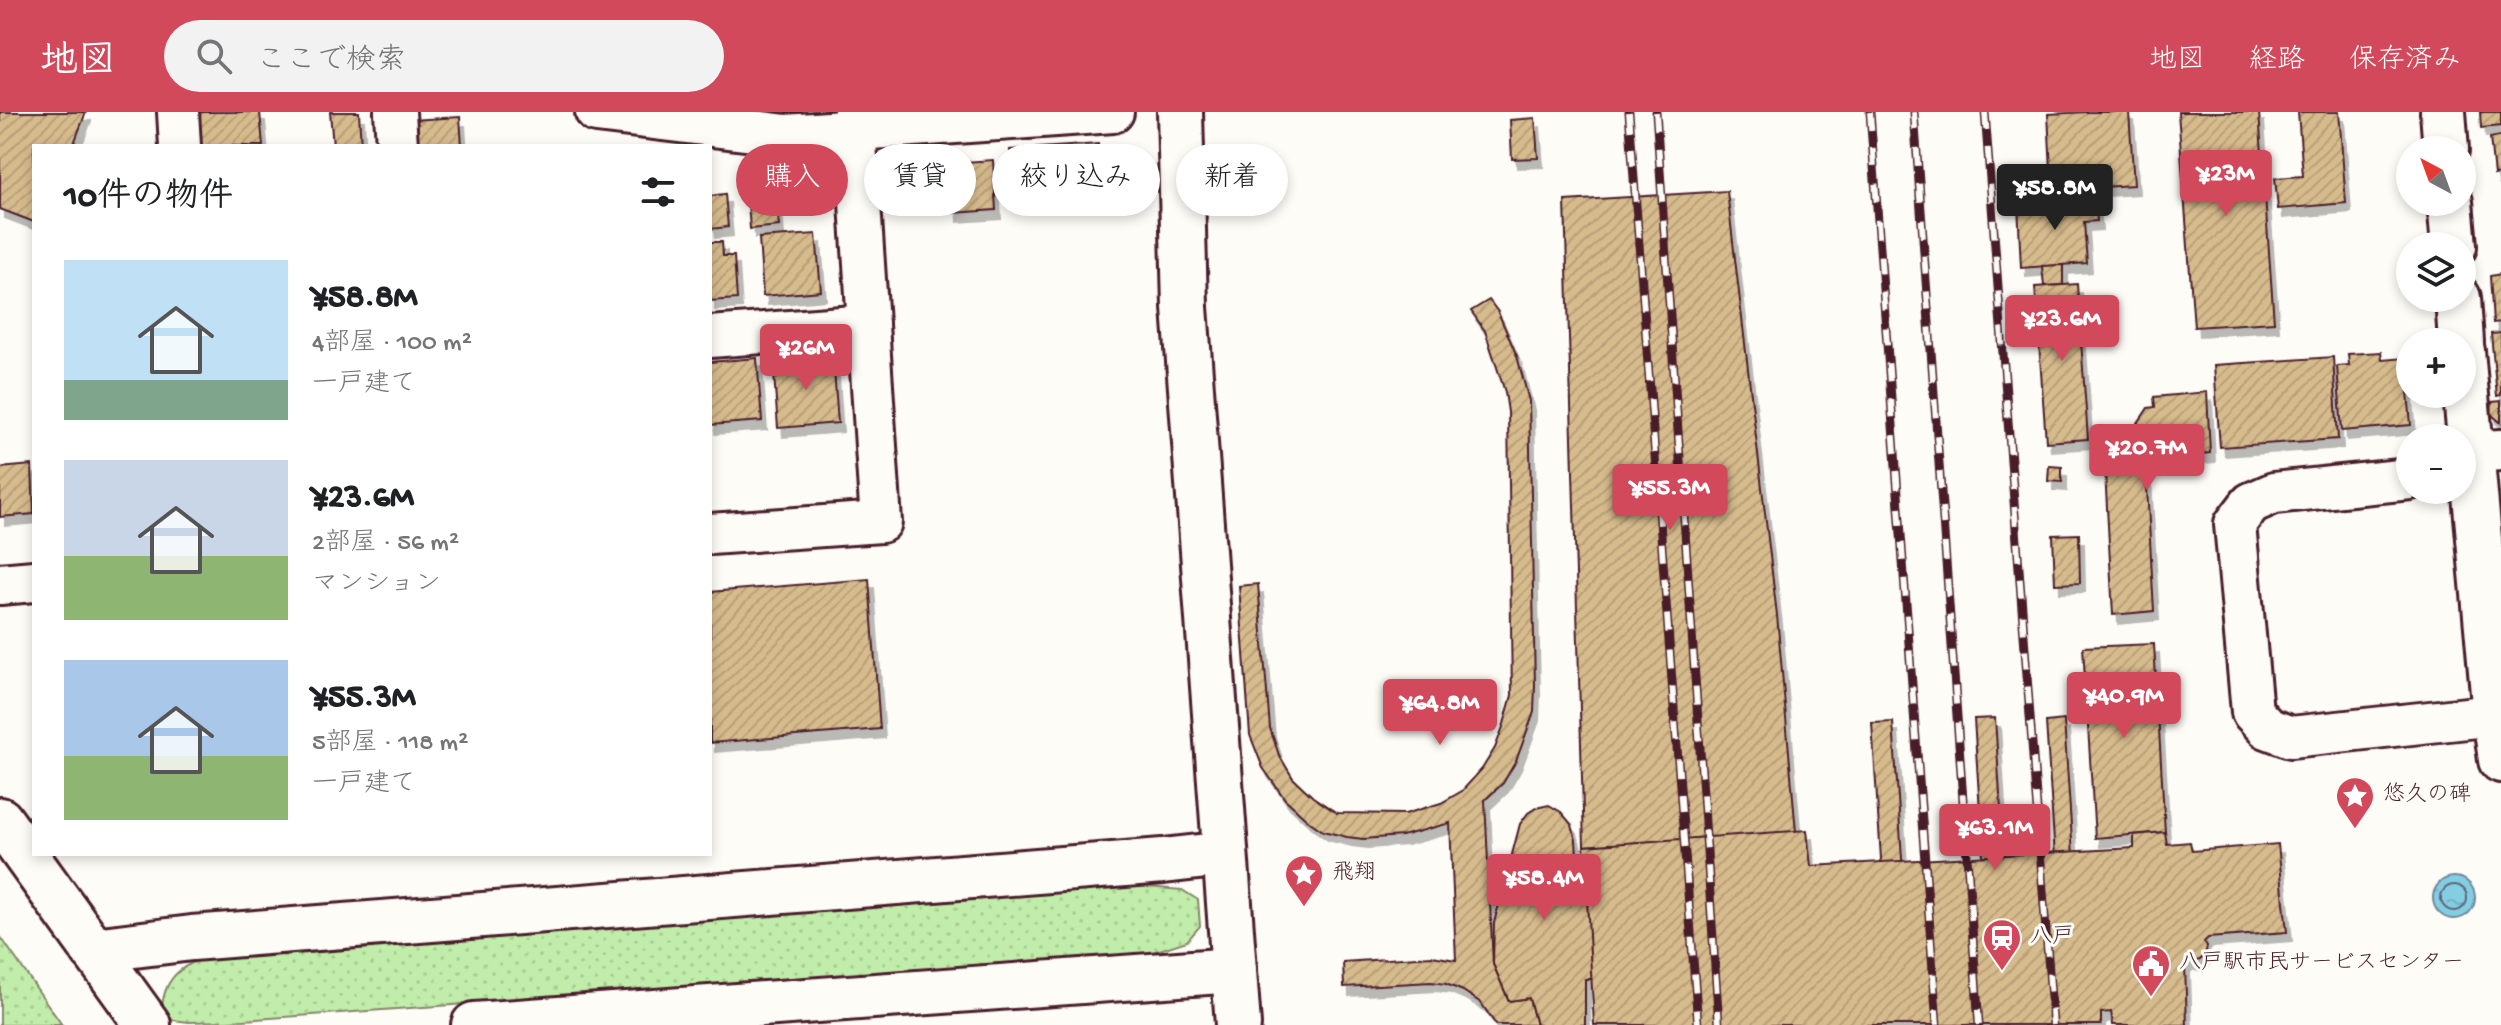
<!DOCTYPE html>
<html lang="ja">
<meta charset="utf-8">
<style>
:root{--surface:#fff;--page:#f2f2f2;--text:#202124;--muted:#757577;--accent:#d1495b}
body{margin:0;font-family:"Gochi Hand","Klee One",sans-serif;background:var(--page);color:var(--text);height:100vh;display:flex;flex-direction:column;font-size:30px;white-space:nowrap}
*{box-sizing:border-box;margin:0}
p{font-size:26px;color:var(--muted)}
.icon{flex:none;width:44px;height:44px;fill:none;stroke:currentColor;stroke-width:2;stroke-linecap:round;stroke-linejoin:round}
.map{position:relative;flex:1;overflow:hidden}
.details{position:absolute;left:32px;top:32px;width:680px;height:712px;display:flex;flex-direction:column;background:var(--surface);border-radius:0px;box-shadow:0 4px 12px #0003}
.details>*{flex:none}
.top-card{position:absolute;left:736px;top:32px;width:760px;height:72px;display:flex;gap:16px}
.needle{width:52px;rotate:319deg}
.buttons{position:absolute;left:2396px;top:24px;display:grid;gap:16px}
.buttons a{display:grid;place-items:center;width:80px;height:80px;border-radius:50%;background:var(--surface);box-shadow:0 4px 12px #0003;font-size:40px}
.price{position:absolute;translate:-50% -68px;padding:0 18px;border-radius:8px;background:var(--accent);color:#fff;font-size:26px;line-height:52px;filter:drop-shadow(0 2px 4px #0008)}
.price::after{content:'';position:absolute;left:50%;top:48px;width:24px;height:18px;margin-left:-12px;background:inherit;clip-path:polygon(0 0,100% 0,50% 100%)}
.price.active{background:#222;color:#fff}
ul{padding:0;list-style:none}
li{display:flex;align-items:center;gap:24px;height:200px;padding:0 32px}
li span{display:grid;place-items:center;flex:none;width:224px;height:160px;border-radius:0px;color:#555}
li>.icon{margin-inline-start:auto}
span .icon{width:96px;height:96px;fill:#fffc;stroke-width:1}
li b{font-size:34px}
h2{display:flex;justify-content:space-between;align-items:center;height:96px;padding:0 32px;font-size:34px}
.chip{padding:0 28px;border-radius:36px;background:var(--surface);box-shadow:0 4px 12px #0003;font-size:28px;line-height:72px}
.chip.active{background:var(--accent);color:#fff}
header{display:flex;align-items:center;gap:48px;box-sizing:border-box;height:112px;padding:0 40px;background:var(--accent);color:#fff}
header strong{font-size:38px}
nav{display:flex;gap:44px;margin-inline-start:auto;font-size:28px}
.search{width:560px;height:72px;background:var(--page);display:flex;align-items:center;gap:20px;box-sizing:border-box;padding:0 28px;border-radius:44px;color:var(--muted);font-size:30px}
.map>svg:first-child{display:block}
</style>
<header>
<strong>地図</strong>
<div class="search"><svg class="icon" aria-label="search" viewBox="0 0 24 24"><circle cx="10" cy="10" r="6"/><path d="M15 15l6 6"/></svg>ここで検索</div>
<nav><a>地図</a><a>経路</a><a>保存済み</a></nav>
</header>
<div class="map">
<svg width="2501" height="913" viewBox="0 0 2501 913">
<defs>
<pattern id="grass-dots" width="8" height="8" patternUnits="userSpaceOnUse" patternTransform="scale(2)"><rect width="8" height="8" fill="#c1edaa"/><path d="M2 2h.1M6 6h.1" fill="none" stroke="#a7cb92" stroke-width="1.8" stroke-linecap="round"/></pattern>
<pattern id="water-ripples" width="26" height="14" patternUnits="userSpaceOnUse" patternTransform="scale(2)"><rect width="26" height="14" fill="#84cee4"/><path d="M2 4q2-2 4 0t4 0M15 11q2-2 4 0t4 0" fill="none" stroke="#74b0c4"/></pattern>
<pattern id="building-hatch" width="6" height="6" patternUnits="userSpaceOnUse" patternTransform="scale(2)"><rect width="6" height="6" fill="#d6bb8c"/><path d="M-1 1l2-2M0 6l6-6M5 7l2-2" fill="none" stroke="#b9a079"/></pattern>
<filter id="shadow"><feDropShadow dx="5" dy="9" stdDeviation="0" flood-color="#0004"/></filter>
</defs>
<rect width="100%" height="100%" fill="#fdfcf7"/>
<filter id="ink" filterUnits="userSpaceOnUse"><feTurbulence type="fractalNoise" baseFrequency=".0125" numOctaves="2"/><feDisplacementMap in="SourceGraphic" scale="16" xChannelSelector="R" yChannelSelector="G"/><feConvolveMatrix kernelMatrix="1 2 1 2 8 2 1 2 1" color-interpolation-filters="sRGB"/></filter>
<g filter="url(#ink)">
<g fill="url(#grass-dots)" stroke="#86866a" stroke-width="2">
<path d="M1135 774 1182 778 1198 788 1200 814 1187 829 1141 844 229 909 189 910 173 908 162 895C165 861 187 851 216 841Z"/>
<polygon points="0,824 62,913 0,913"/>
</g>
<circle fill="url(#water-ripples)" stroke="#6d889a" stroke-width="2" cx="2454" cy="786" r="21"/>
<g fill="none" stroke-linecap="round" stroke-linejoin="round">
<circle stroke="#616575" stroke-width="2" cx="2454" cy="786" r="13"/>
</g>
<g fill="url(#building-hatch)" stroke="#4a1f2b" stroke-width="2" filter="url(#shadow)">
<polygon points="0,0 86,0 73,34 34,34 34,110 0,97"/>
<polygon points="192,0 260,0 263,34 194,34"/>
<polygon points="330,0 359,0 361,34 333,34"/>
<polygon points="2088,0 2129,0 2134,73 2052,78 2048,2"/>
<polygon points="2178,0 2259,0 2274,210 2194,215"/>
<polygon points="2298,0 2339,0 2346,91 2278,97 2275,66 2303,64"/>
<polygon points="2480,0 2501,0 2501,14 2481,16"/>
<polygon points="460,5 462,34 413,34 411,8"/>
<polygon points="1535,6 1538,46 1512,47 1510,8"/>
<polygon points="2501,24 2501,62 2494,63 2490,26"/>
<polygon points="1098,32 1102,85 1013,91 1010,38"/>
<polygon points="993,48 996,98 953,101 950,51"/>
<polygon points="776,76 779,114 750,117 747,78"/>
<polygon points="1727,79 1777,503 1796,720 1584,734 1565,89"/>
<polygon points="725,82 728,115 710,117 710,84"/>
<polygon points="2095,86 2097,109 2084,110 2087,151 2021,156 2018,92"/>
<polygon points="816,122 821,179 763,184 759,126"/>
<polygon points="710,130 722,130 723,144 734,144 737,187 710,189"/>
<polygon points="2063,153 2063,173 2044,174 2042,154"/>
<polygon points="2501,162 2501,210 2493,211 2490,164"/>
<polygon points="2077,172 2088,327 2046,330 2035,175"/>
<polygon points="1489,188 1498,200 1517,244 1529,289 1535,573 1534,600 1516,649 1503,671 1485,688 1493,852 1509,889 1529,886 1536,913 1496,913 1481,891 1463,879 1446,872 1431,870 1344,875 1343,850 1432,844 1456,848 1450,711 1402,724 1363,727 1347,725 1323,719 1310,710 1285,687 1263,656 1250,623 1239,474 1258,472 1270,616 1279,643 1293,666 1313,685 1337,701 1405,702 1441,691 1462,679 1482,657 1495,636 1504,612 1512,583 1508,300 1505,280 1485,219 1471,199"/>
<polygon points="2501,221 2501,283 2497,284 2491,222"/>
<polygon points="2381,240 2382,248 2405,246 2411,313 2342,319 2337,254 2349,253 2348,242"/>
<polygon points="833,244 838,311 778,316 773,249"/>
<polygon points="2333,245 2338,327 2220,335 2214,253"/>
<polygon points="757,246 762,309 710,313 710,250"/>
<polygon points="2207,280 2210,341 2156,346 2146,357 2154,499 2113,503 2105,360 2148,296 2155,295 2154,285"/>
<polygon points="2501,289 2501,311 2491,302 2492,290"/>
<polygon points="32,353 34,402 0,405 0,356"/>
<polygon points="2049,354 2062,355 2062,370 2048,369"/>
<polygon points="2079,422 2080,471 2055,472 2053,423"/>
<polygon points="869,467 880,617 710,631 710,480"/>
<polygon points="2154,532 2165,720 2095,726 2083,535"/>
<polygon points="1995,606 2015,913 1994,913 1974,607"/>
<polygon points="2064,608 2077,803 2059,805 2046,610"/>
<polygon points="1893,610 1913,913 1892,913 1872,611"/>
<polygon points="1549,693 1561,700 1572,713 1576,728 1580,790 1588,791 1592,867 1585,867 1585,913 1536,913 1529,886 1509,889 1493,852 1494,811 1520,712 1528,701 1536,696"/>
<polygon points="1807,718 1811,754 2134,736 2134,723 2165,720 2167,732 2190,730 2192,739 2278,732 2287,820 2208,826 2204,830 2207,835 2205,843 2200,848 2192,850 2188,848 2185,852 2187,913 2113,913 2111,900 2101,901 2101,913 1594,913 1584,734"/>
</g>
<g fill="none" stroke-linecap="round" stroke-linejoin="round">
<defs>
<g id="minor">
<polyline points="178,0 180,34"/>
<polyline points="395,0 397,34"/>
<polyline points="596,0 786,23 1113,0"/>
<polyline points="710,225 868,213"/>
<polyline points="2470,340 2501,338"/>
<polyline points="2410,367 2274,381 2251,391 2235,412 2252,600 2267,616 2291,625 2495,603"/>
<polyline points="710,422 881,410 854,0"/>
<polyline points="0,472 34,469"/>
</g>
<g id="tertiary">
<polyline points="1180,0 1185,195 1238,913"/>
<polyline points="2443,0 2446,38"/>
<polyline points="2450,90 2454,134"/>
<polyline points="2458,186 2461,230"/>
<polyline points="2462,239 2495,603 2501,648"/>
<polyline points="0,708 148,913"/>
<polyline points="93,838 192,826 1163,749 1225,742"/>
<polyline points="474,913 1234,858"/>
</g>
</defs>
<use href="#minor" stroke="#4a1f2b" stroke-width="46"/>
<use href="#tertiary" stroke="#4a1f2b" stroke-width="50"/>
<use href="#minor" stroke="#fdfcf7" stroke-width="40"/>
<use href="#tertiary" stroke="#fdfcf7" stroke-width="44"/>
<defs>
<g id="rail">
<polyline points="1629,0 1698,913"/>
<polyline points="1656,0 1719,913"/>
<polyline points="1870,0 1937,913"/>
<polyline points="1914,0 1979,913"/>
<polyline points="1985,0 2053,913"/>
</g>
</defs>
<use href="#rail" stroke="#4a1f2b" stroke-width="9"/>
<use href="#rail" stroke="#fdfcf7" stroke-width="6" stroke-dasharray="18" stroke-linecap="butt"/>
</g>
</g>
<defs>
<symbol id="sight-pin" viewBox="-11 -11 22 30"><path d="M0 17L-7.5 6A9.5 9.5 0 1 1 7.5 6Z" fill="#d1495b" stroke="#fdfcf7"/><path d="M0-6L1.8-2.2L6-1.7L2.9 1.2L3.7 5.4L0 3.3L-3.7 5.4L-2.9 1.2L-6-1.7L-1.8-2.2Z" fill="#fff"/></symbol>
<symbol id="station-pin" viewBox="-11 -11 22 30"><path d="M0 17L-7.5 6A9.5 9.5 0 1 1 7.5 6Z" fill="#d1495b" stroke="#fdfcf7"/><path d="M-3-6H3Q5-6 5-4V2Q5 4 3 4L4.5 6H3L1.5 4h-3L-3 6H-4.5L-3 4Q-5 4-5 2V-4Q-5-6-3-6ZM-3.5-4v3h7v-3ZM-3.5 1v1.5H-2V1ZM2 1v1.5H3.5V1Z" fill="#fff"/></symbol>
<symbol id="civic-pin" viewBox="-11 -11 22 30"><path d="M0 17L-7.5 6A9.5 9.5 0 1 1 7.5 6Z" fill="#d1495b" stroke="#fdfcf7"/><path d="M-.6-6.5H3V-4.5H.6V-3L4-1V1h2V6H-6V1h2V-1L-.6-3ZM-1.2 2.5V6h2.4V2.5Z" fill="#fff"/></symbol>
</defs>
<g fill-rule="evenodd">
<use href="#sight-pin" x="2333" y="662" width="44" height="60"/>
<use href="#sight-pin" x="1282" y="740" width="44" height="60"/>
<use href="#station-pin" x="1980" y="804" width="44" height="60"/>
<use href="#civic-pin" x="2129" y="830" width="44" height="60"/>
</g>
<g text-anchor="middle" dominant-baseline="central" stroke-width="6" stroke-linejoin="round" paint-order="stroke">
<g font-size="22" fill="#4a1f2b" stroke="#fdfcf7" text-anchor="start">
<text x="2383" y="684">悠久の碑</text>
<text x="1332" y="762">飛翔</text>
<text x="2030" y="826">八戸</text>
<text x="2179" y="852">八戸駅市民サービスセンター</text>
</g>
</g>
</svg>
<div class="buttons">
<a><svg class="needle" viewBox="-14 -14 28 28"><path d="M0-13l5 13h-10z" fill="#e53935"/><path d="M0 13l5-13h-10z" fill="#757577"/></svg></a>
<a><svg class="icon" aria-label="layers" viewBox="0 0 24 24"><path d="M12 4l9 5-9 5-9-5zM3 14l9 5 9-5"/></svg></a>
<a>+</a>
<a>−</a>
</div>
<b class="price" style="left:2226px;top:106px">¥23M</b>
<b class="price active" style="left:2055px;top:120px">¥58.8M</b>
<b class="price" style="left:2062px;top:251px">¥23.6M</b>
<b class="price" style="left:806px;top:280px">¥26M</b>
<b class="price" style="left:2147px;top:380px">¥20.7M</b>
<b class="price" style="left:1670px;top:420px">¥55.3M</b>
<b class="price" style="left:2124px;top:628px">¥40.9M</b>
<b class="price" style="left:1440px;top:635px">¥64.8M</b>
<b class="price" style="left:1995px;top:760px">¥63.1M</b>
<b class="price" style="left:1544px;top:810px">¥58.4M</b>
<div class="top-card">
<a class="chip active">購入</a>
<a class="chip">賃貸</a>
<a class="chip">絞り込み</a>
<a class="chip">新着</a>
</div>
<section class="details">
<h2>10件の物件<svg class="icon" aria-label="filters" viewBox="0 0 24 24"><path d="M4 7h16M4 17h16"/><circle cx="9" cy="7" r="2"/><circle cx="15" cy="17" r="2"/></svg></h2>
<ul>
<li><span style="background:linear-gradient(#bfe0f5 75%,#7fa58c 0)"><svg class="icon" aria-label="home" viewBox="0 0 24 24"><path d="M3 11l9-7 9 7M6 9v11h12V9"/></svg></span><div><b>¥58.8M</b><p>4部屋 · 100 m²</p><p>一戸建て</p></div></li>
<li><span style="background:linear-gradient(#c9d6e8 60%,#8fb573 0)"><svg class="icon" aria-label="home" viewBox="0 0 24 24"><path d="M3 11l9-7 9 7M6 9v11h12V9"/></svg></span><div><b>¥23.6M</b><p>2部屋 · 56 m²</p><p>マンション</p></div></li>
<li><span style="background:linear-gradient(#a9c7e8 60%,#8fb573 0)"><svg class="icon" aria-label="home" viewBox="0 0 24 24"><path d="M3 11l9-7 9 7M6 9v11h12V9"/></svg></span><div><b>¥55.3M</b><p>5部屋 · 118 m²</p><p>一戸建て</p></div></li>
</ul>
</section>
</div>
